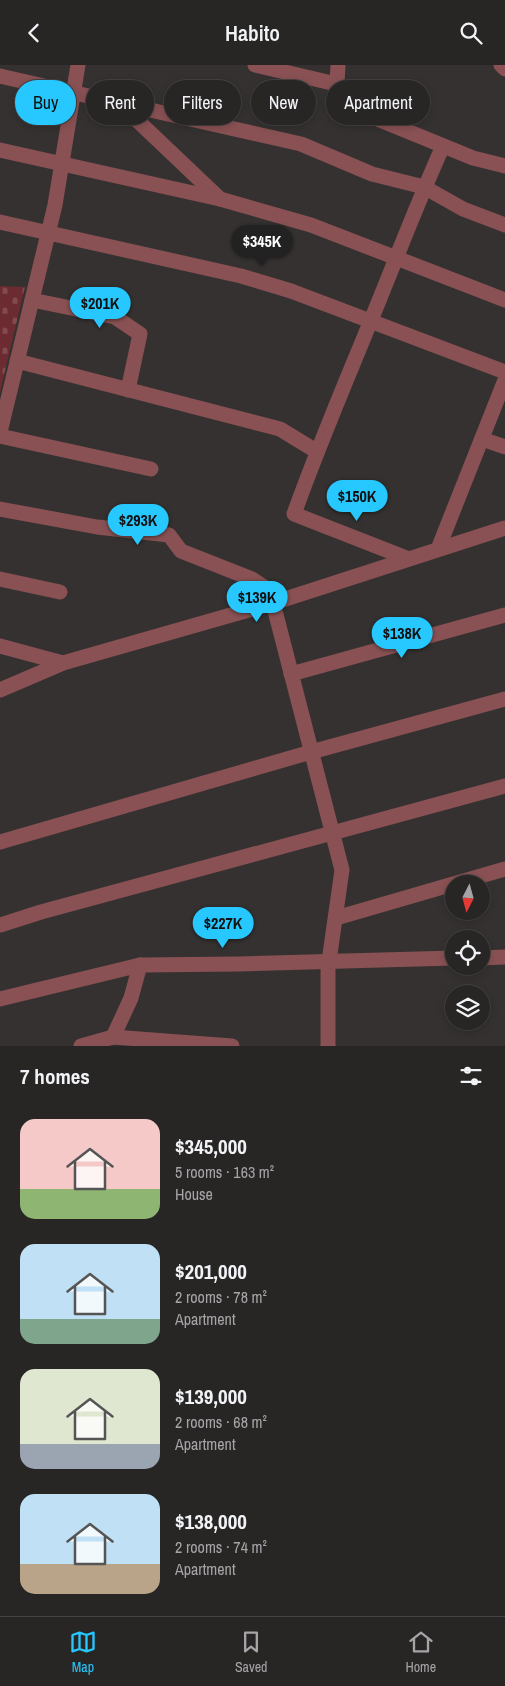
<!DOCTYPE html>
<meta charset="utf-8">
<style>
:root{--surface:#282525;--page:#343132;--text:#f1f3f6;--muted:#a5a5a7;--line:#444242;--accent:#27c8ff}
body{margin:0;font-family:"Archivo Narrow",sans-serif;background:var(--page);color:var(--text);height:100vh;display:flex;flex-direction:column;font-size:19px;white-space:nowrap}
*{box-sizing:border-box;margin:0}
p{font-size:16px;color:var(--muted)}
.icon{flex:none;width:28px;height:28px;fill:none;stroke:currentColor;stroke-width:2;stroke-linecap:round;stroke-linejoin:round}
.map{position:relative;height:981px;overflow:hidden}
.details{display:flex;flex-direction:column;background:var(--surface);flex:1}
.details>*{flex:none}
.banner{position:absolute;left:15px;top:15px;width:475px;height:45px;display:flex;gap:10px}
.needle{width:32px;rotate:186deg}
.fabs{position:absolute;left:445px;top:810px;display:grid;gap:10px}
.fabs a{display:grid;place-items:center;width:45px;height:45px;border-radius:50%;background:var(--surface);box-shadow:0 2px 8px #0003,0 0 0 1px var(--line);font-size:25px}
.price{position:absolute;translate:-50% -42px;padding:0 11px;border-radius:18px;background:var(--accent);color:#111;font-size:16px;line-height:32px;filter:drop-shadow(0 1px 2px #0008)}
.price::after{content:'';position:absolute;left:50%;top:30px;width:15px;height:11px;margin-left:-8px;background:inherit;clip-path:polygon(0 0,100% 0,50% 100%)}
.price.on{background:#222;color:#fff}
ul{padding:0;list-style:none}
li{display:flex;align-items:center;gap:15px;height:125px;padding:0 20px}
li span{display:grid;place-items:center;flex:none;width:140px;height:100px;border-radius:15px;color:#555}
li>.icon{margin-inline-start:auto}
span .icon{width:60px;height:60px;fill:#fffc;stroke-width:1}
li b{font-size:21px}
h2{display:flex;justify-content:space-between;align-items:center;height:60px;padding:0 20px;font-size:21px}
.tag{padding:0 18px;border-radius:22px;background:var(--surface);box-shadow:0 2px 8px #0003,0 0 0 1px var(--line);font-size:18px;line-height:45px}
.tag.on{background:var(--accent);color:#111}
header{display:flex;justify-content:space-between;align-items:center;height:65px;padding:0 20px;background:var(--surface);font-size:22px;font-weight:600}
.dock{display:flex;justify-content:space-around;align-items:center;height:70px;border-top:1px solid var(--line);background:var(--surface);font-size:14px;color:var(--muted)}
.dock a{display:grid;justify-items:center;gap:2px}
.dock .on{color:var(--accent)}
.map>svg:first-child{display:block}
</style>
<header><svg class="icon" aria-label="back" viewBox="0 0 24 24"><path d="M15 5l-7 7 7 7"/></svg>Habito<svg class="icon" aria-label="search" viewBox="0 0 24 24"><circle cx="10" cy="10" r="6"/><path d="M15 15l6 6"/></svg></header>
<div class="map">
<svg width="505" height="981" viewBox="0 0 505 981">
<defs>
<pattern id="cemetery-stones" width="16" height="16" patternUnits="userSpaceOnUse" patternTransform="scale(1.25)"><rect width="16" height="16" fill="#6c2b30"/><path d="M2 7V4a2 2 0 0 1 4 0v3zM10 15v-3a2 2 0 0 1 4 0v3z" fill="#814a4e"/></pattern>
</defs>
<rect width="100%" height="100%" fill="#353131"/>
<polygon fill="url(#cemetery-stones)" points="0,221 25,222 0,327"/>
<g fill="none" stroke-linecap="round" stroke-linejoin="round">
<g stroke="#895153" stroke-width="15">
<polyline points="255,0 336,19"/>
<polyline points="338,0 336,37 473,93 505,101"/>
<polyline points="501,0 505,4"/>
<polyline points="0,11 301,79 372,109 424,122 463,144 505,160"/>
<polyline points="121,40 220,134"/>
<polyline points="0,85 220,134 311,160 505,235"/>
<polyline points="0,157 241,211 291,226 505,307"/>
<polyline points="32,235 115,252 140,269 128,325"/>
<polyline points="17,296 280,364 316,386"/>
<polyline points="0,367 55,140 78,0"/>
<polyline points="0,371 151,404"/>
<polyline points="482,374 505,382"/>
<polyline points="0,444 97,462 169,470 181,486 252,514 264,522 273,538 342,805 328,903 328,981"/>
<polyline points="438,484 505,315"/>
<path d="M409 494 294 449C319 379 348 312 376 243 398 189 419 134 443 81"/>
<polyline points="0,514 60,527"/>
<polyline points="0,581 63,598"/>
<polyline points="291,609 505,550"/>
<polyline points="0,625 63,598 273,538 505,463"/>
<polyline points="0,777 311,687 505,634"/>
<polyline points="336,853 505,804"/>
<polyline points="0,860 41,847 505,721"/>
<polyline points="481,893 505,892"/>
<polyline points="0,934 140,900 238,899 454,893"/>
<polyline points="113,972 131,933 140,900"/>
<polyline points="81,981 113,972 232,981"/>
</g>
</g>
</svg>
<div class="fabs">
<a><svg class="needle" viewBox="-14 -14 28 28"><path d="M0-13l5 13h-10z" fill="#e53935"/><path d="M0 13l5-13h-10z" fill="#a5a5a7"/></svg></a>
<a><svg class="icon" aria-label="locate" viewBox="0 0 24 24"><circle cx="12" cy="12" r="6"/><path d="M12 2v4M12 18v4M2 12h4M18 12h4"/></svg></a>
<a><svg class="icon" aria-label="layers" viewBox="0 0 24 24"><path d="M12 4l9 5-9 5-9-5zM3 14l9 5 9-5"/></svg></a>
</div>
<b class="price on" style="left:262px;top:202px">$345K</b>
<b class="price" style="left:100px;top:264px">$201K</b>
<b class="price" style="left:357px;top:457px">$150K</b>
<b class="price" style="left:138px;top:481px">$293K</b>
<b class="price" style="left:257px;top:558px">$139K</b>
<b class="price" style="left:402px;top:594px">$138K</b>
<b class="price" style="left:223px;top:884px">$227K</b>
<div class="banner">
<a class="tag on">Buy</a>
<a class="tag">Rent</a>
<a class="tag">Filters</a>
<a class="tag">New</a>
<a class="tag">Apartment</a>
</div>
</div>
<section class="details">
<h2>7 homes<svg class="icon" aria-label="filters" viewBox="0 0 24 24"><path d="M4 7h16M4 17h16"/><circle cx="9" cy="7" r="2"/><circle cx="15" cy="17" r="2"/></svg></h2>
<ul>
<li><span style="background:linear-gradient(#f6c9c9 70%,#8fb573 0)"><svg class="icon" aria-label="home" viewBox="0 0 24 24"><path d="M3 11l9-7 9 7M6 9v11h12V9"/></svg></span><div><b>$345,000</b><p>5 rooms · 163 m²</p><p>House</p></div></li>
<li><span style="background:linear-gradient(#bfe0f5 75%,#7fa58c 0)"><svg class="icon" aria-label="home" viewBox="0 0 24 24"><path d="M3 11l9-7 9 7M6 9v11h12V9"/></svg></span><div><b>$201,000</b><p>2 rooms · 78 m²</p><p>Apartment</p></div></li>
<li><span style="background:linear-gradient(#dfe7d0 75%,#9aa5b1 0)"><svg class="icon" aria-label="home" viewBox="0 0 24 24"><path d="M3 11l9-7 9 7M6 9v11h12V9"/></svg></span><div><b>$139,000</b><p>2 rooms · 68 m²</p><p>Apartment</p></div></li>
<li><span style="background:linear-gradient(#bfe0f5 70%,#b9a48a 0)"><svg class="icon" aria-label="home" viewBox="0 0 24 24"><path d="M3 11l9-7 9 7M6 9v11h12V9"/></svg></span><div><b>$138,000</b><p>2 rooms · 74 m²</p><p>Apartment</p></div></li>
</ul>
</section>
<nav class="dock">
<a class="on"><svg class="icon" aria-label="map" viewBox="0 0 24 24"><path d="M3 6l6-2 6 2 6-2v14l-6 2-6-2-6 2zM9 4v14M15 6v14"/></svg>Map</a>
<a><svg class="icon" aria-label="saved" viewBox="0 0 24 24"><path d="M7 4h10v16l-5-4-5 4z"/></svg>Saved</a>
<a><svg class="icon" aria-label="home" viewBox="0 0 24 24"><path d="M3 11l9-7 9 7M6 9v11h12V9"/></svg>Home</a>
</nav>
